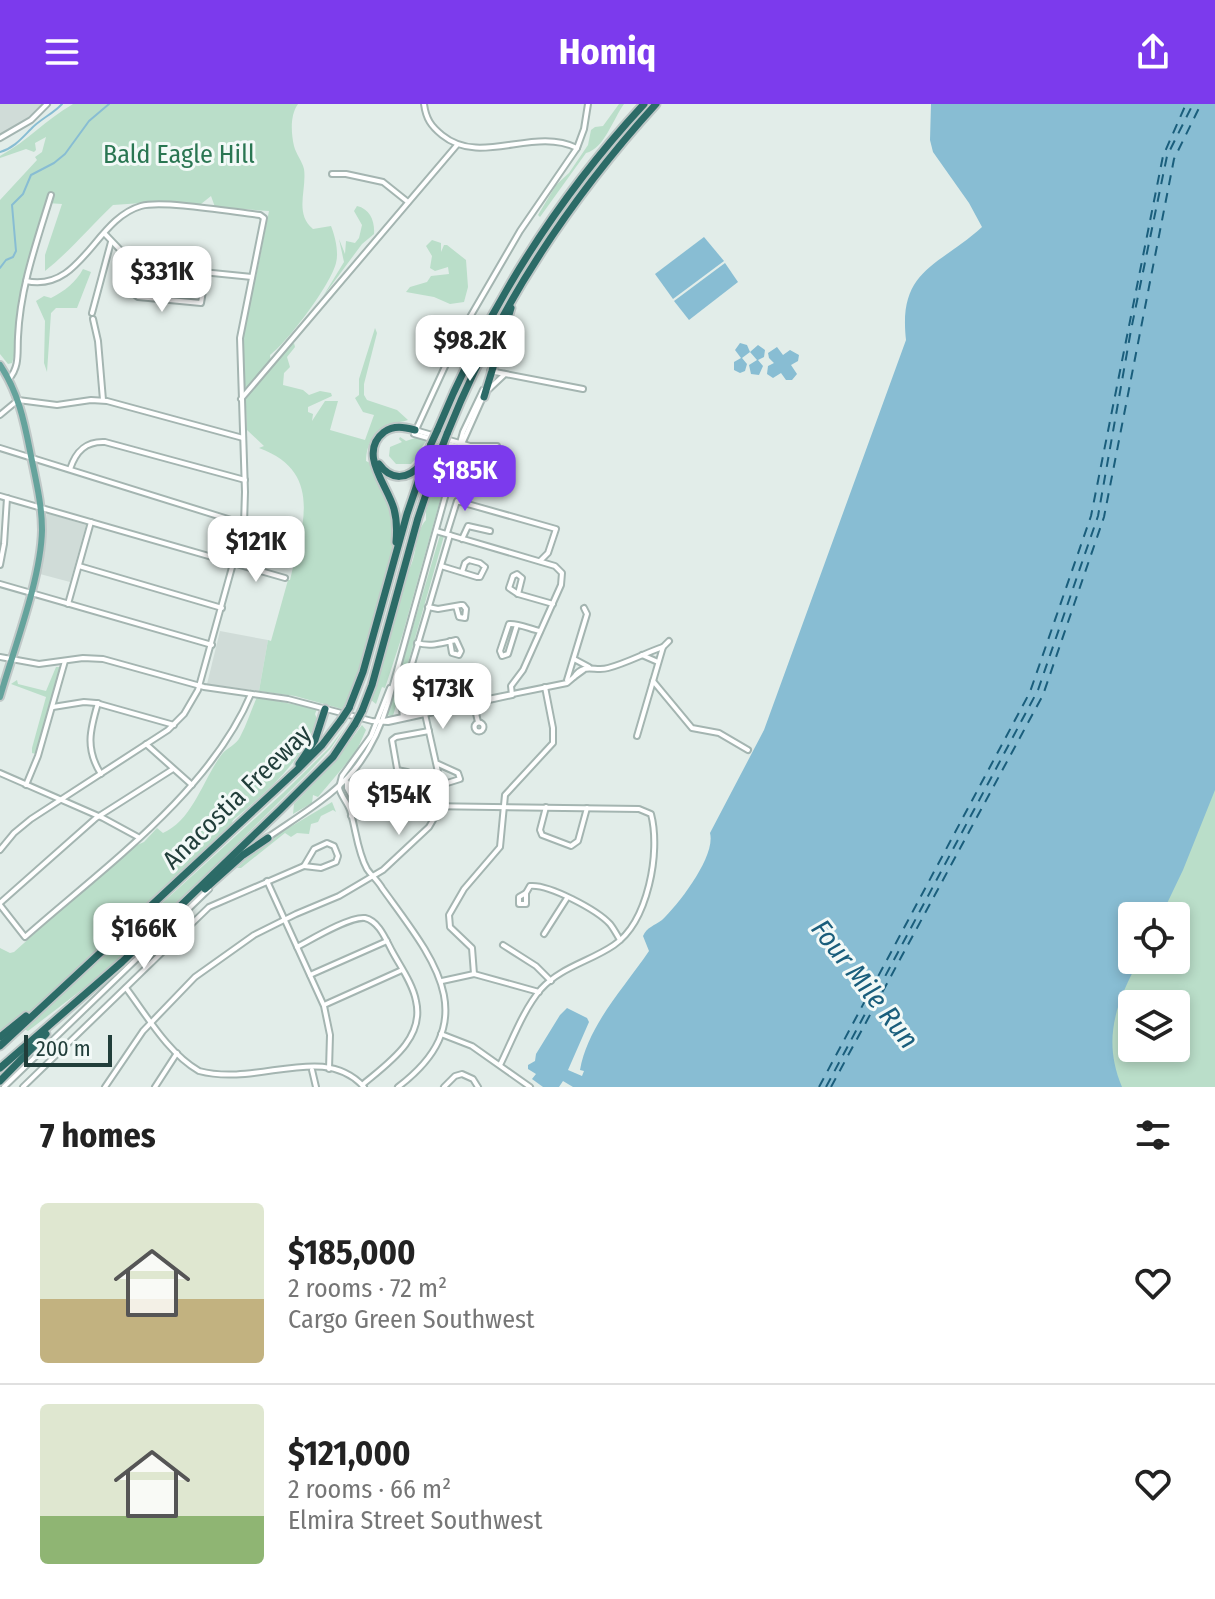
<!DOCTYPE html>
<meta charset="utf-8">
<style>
:root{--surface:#fff;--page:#f6f6f6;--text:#222;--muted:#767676;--line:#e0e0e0;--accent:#7c3aed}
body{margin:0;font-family:"Fira Sans Condensed",sans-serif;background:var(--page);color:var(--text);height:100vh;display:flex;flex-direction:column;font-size:30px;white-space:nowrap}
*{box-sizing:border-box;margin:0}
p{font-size:26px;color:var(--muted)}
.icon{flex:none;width:44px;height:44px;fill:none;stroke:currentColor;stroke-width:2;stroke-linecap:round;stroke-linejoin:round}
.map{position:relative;height:983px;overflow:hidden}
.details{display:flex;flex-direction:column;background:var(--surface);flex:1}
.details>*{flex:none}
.controls{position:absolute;left:1118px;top:798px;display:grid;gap:16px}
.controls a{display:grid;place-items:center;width:72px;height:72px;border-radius:8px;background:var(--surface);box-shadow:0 4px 12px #0003;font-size:40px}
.scale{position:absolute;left:24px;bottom:20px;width:88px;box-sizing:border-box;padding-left:8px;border:4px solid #213e3a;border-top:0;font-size:22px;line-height:28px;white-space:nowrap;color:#213e3a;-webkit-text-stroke:6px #f2f9f7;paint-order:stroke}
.price{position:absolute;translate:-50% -68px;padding:0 18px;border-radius:16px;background:#fff;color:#222;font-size:26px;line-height:52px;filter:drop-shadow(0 2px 4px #0008)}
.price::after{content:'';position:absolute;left:50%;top:48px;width:24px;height:18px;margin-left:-12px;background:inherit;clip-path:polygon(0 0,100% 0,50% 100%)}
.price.active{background:var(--accent);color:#fff}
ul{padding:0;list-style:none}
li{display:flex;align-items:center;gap:24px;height:200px;padding:0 40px}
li+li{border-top:2px solid var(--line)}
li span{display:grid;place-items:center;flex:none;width:224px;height:160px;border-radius:8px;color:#555}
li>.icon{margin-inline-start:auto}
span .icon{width:96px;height:96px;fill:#fffc;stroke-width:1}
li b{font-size:34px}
h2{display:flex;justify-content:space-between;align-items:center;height:96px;padding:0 40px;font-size:34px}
header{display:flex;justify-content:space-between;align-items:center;height:104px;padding:0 40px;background:var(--accent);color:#fff;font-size:36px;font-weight:700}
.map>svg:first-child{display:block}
</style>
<header><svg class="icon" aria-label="menu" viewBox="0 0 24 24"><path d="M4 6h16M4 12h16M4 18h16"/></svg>Homiq<svg class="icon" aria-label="share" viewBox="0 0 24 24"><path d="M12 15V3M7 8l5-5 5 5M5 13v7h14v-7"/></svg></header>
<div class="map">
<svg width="1215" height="983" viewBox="0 0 1215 983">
<rect width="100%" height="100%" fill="#e2ede9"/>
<g fill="#d0dcd8">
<polygon points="0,0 44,0 30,14 0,32"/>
<polygon points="47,409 86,421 70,478 40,470"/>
<polygon points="220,527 268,536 259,587 207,580"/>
</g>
<g fill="#badec9" fill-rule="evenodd">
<path d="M73 0H298C290 11 291 29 294 42 296 50 302 57 304 65 307 86 294 109 313 125L331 122C335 132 339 148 336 159 331 180 288 238 270 251L271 260 294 239 295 243 287 253 290 263 284 269 283 281 303 286 309 291 320 287 331 289 332 292 308 303V308L313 310 312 317 325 297H338L330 326 365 336 374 311 363 308 355 294 359 291V275L375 224 377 229 364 280V291L367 296 397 306 408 316C403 318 396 318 390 320 374 326 366 341 366 357L376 362 399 426 353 587 342 605 295 592 259 587 268 536 271 537 288 476H290C302 424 325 368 259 344L264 342 247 326 242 211 251 192 256 173 269 107 215 103 211 92 201 100 190 102 157 98 113 101C89 124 70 147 45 167V151L62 100 47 99 44 103C29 152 12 201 16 253L14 252 12 259 8 260 0 250V96L37 56 35 53 42 48 46 33 35 39 36 46 34 48 26 45 0 54V52C29 36 45 16 73 0Z"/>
<path d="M619 0H624C613 15 604 45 586 49L540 113 538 111 556 81 569 69 588 41 591 26 595 23 603 22Z"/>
<path d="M357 102C370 105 375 117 374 130L362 140 322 194 344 158 339 135 345 150 346 137 355 139 359 134 362 121 354 107Z"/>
<polygon points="432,136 441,139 441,148 444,141 447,141 466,156 468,183 464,198 450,200 434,193 406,188 410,183 427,178 431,172 449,170 448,163 435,167 430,164 432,152 426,142"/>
<path d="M83 165 91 168 77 204H56L51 209 47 268 44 259 45 217 36 197 44 192 51 194C65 187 76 178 83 165Z"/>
<polygon points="400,333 406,337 418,333 427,336 419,347 419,351 411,360 396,360 389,352 390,343 402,338 399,335"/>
<path d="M447 342 453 344V350L403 529 385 584 382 583 376 600 371 596 408 467C418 452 414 429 426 416V407Z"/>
<polygon points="440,431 444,432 393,612 387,611"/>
<polygon points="56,563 61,563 36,650 32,649 32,644 46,593 11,580 17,576 18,580 46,587"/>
<path d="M257 593 317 605 315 610 317 615C303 657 267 688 233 716L231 721 125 824 0 936V844L10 849 14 848 130 744 144 738 157 724 163 729C193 716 203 675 222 650 228 643 236 641 240 633 247 620 251 606 257 593Z"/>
<polygon points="362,621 366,626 356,648 318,693 313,691 312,699 293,710 294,700 333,660"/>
<polygon points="345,623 331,644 309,668 151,826 105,868 28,927 24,925 283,689 329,644"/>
<path d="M1215 684V983H1114L1106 966 1116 893 1132 856H1176V812H1152ZM1132 900H1176V944H1132Z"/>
<polygon points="332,698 336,708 333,706 321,712 318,718 311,720 309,730 297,729 291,733 285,729 241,764 237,764 265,738"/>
</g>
<g fill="#88bdd3">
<path d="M931 0H1215V686L1183 766 1161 812H1132V856H1139C1116 899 1102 935 1122 983H573L563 977 559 983H543L532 975 536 970 528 965V961L535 957 536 950 560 911 567 904 587 914 589 918 568 966 582 972 584 967 580 966C588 921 624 884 649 847L643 832C647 823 654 822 662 816 679 800 716 752 710 729L764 626 906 236C898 165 938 163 982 123L969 99 933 48 930 36Z"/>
<polygon points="704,133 724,157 673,195 655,170"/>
<polygon points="725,159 738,178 689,216 674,197"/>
<polygon points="740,239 747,241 750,248 758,241 765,246 764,253 758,256 763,262 759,271 751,270 749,261 757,256 750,248 742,254 747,260 745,267 740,269 734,266 734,258 741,254 735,246"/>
<polygon points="777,243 783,251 790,246 799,251 798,257 791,261 797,270 792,276 786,276 781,269 773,274 767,270 768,262 774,259 769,254 768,249"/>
</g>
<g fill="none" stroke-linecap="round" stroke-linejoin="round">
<g stroke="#88bdd3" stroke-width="2">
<path d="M0 48C14 44 22 34 31 25 40 15 53 10 62 0"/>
<polyline points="0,164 6,156 13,153 16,147 12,101 23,90 31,71 54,59 65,50 89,17 109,0"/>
</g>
<g stroke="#1a5e7c" stroke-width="2" stroke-dasharray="10 8" stroke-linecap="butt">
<polyline points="819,983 1030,588 1091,412 1163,52 1186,0"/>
<polyline points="826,983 1038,586 1098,412 1131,226 1167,52 1193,0"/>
<polyline points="831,983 1043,591 1104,413 1174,55 1201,0"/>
</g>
<defs>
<g id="minor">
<path d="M424 0C426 15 431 22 442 31 481 63 533 22 577 44"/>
<polyline points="0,34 31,16 47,0"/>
<polyline points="332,70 346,70 383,78 408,98"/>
<polyline points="105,130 126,152 143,162 252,173"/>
<polyline points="147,163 134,184 134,190 138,193 201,199 206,169"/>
<polyline points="92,209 111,138"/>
<polyline points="93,215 98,237 103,296"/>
<polyline points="490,267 583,285"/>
<path d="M9 275C20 262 17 249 18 233 20 184 37 137 51 91"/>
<polyline points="488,286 505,270"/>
<polyline points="241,295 457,41"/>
<polyline points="0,311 18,296 57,301 91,296 107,297 243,334"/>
<polyline points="415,326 470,342 497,342"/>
<polyline points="462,340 483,293"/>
<polyline points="0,344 244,420"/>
<polyline points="494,353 414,330 459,232 520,127 577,44 584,25 588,0"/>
<path d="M70 365C76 347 86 337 105 338L245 376"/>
<polyline points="0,392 285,474"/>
<polyline points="436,427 555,462 562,469 561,481 523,566 511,582 512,591"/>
<polyline points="447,429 457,397 556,425 548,449 540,457"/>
<polyline points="462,435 468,422 490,427"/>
<polyline points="0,461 4,440 7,394"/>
<polyline points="79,462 222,504"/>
<polyline points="441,462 477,473 480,473 485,463 480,459 469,456 465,459 462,468"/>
<polygon points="517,470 522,474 518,490 509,484 513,472"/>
<polyline points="0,480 212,541"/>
<polyline points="518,490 553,500"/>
<polyline points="68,500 91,418"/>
<polyline points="428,503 438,505 461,501 463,501 466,505 465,514 459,513 456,502"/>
<path d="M517 521 508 550 502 552 500 547 509 520C518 519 530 525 540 527"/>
<path d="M417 539C431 543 443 539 456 536L461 547 459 551 452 549 450 537"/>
<polyline points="642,551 658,558"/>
<polyline points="0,553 39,560 83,554 103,555 204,583 288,595 372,617 388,618 512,591"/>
<polyline points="574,555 589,563"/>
<path d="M585 565 574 573C584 558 595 568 608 564 627 559 645 549 663 543L669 537"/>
<polyline points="567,576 587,510 584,504"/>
<polyline points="653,577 692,624 719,629 748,646"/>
<path d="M403 591C415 595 429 590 442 587L444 579C438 575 425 578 420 584L421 591"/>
<polyline points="478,597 567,579 574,573"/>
<path d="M98 599C90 626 85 645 101 670"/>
<polyline points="474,601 478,618"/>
<polyline points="53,603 84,598 96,599 174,621"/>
<polyline points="425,610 440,677 444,680 460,675 458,669 436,659"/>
<polyline points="403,613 401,597 450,431"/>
<polyline points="384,617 469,599"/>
<circle cx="479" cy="623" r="4.5"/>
<polyline points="637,632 663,543"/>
<polyline points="146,640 192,681"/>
<polyline points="397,666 407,668 405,678"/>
<polyline points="0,669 103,714 138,733"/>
<polyline points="347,678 347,684 358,704 356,710 351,712"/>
<polyline points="405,678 399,676 392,636 396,633 429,627"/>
<polyline points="26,681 38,652 65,557"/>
<path d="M339 684C341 692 347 698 350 706 356 725 357 747 367 765 371 771 378 777 382 784 431 852 488 915 398 983"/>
<polyline points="339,684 342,672 371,632 390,584"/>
<path d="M357 701 639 705 651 710C661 748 648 818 614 841 591 857 561 863 541 885 523 906 512 937 500 961"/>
<polyline points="546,703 540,726 542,731 571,742 578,737 587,704"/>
<path d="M267 734C328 692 365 675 388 599L463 328 483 286"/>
<polygon points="327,739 334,742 338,752 336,758 321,764 304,762 314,745"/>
<path d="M0 746 14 729 31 715 168 626 184 610 198 586 244 420 245 388 240 234 264 114 260 111C233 108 163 96 141 102 95 115 81 189 26 177"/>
<polyline points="267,777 324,902 330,931 329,965"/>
<path d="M526 789 530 782C549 780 597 806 610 820 614 825 617 831 620 836"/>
<polygon points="526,789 526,800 519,800 519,793"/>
<polyline points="0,799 96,714 173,665"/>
<path d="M0 801 25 833C103 764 210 688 251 590"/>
<polyline points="544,830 567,794"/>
<polyline points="503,841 536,862 551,877"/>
<path d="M297 843C312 835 350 812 365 814 379 817 386 836 392 847 400 862 413 880 416 897 425 935 387 960 362 981"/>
<polyline points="474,870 472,844 450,823 449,811 464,785 500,743 505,691 553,639 553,624 545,583"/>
<polyline points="310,871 387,837"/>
<polyline points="442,877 474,870 539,888"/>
<path d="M126 884C147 912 168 949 199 967 259 983 323 938 364 983"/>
<polyline points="324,901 402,866"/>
<polyline points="441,930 472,942 530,983"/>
<polyline points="312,966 316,983"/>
<polyline points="4,983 209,785"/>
<polyline points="23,983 209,803 304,762"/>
<polyline points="105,983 143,927 195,873 254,831 296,810 339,792 383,766 429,723 436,711 436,700"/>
<polyline points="155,983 177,949"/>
<polyline points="444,983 455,972 462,970 473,975 478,983"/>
</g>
<path id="major" d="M0 261C18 288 24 316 30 347 35 373 42 399 42 426 41 475 14 544 0 593"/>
<g id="highway">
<polyline points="484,293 511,204"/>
<path d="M437 327C487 206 555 96 644 0"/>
<path d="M447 330C496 207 567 98 656 0"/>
<path d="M379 360C391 377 408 376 421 360"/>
<path d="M396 438C397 427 397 416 394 405 388 382 357 349 384 328 394 321 404 323 415 326"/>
<polyline points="349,604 363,568 407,410 431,340"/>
<polyline points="362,607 372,581 418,414 442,343"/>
<polyline points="299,660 315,636 325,605"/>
<polyline points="205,785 243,751 268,734"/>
<polyline points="0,933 26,912"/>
<polyline points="0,942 297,666 322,641 341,616"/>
<polyline points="0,964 122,858 280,706 333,653 355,620"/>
<polyline points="0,977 46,930"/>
</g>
</defs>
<use href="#minor" stroke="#a4b5b1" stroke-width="8"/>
<use href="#major" stroke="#c1c9c8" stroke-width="10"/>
<use href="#highway" stroke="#c1c9c8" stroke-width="11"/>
<use href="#minor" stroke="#fff" stroke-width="4"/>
<use href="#major" stroke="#65a39c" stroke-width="6"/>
<use href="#highway" stroke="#2c6b67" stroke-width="7"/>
<defs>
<g id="highway-bridge">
<polyline points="431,340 437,327"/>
<polyline points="442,343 447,330"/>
<polyline points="341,616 349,604"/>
<polyline points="355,620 362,607"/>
</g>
</defs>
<use href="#highway-bridge" stroke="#c1c9c8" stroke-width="11" stroke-linecap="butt"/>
<use href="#highway-bridge" stroke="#2c6b67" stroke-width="7"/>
</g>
<g text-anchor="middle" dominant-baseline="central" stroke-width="6" stroke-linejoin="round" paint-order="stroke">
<g font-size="26" fill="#2a7652" stroke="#f2f9f7">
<text x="179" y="50">Bald Eagle Hill</text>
</g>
<g font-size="26" fill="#213e3a" stroke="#f2f9f7">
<text transform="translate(237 693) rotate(-44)">Anacostia Freeway</text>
</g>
<g font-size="28" font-style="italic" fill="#1a5e7c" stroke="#f2f9f7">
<text transform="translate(865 880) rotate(52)">Four Mile Run</text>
</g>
</g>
</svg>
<div class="controls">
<a><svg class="icon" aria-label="locate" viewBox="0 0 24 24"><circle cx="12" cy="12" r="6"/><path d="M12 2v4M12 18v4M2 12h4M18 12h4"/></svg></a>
<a><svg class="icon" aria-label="layers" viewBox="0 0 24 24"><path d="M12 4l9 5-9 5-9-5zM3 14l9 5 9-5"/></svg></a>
</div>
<div class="scale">200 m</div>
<b class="price" style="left:162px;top:210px">$331K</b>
<b class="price" style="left:470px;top:279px">$98.2K</b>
<b class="price active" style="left:465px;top:409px">$185K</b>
<b class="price" style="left:256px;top:480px">$121K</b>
<b class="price" style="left:443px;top:627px">$173K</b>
<b class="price" style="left:399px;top:733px">$154K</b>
<b class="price" style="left:144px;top:867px">$166K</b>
</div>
<section class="details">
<h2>7 homes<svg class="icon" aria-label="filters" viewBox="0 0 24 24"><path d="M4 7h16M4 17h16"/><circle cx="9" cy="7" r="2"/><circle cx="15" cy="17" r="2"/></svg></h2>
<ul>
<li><span style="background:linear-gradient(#dfe7d0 60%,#c2b280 0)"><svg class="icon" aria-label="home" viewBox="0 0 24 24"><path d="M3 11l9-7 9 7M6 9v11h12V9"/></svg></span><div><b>$185,000</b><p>2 rooms · 72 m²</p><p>Cargo Green Southwest</p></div><svg class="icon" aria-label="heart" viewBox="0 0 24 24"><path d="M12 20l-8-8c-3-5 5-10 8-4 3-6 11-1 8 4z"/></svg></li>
<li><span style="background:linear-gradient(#dfe7d0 70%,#8fb573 0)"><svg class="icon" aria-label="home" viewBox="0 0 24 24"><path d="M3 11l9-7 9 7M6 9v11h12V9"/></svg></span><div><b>$121,000</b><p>2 rooms · 66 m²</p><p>Elmira Street Southwest</p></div><svg class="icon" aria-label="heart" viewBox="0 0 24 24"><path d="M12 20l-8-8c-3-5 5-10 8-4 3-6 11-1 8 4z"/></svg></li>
</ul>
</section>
